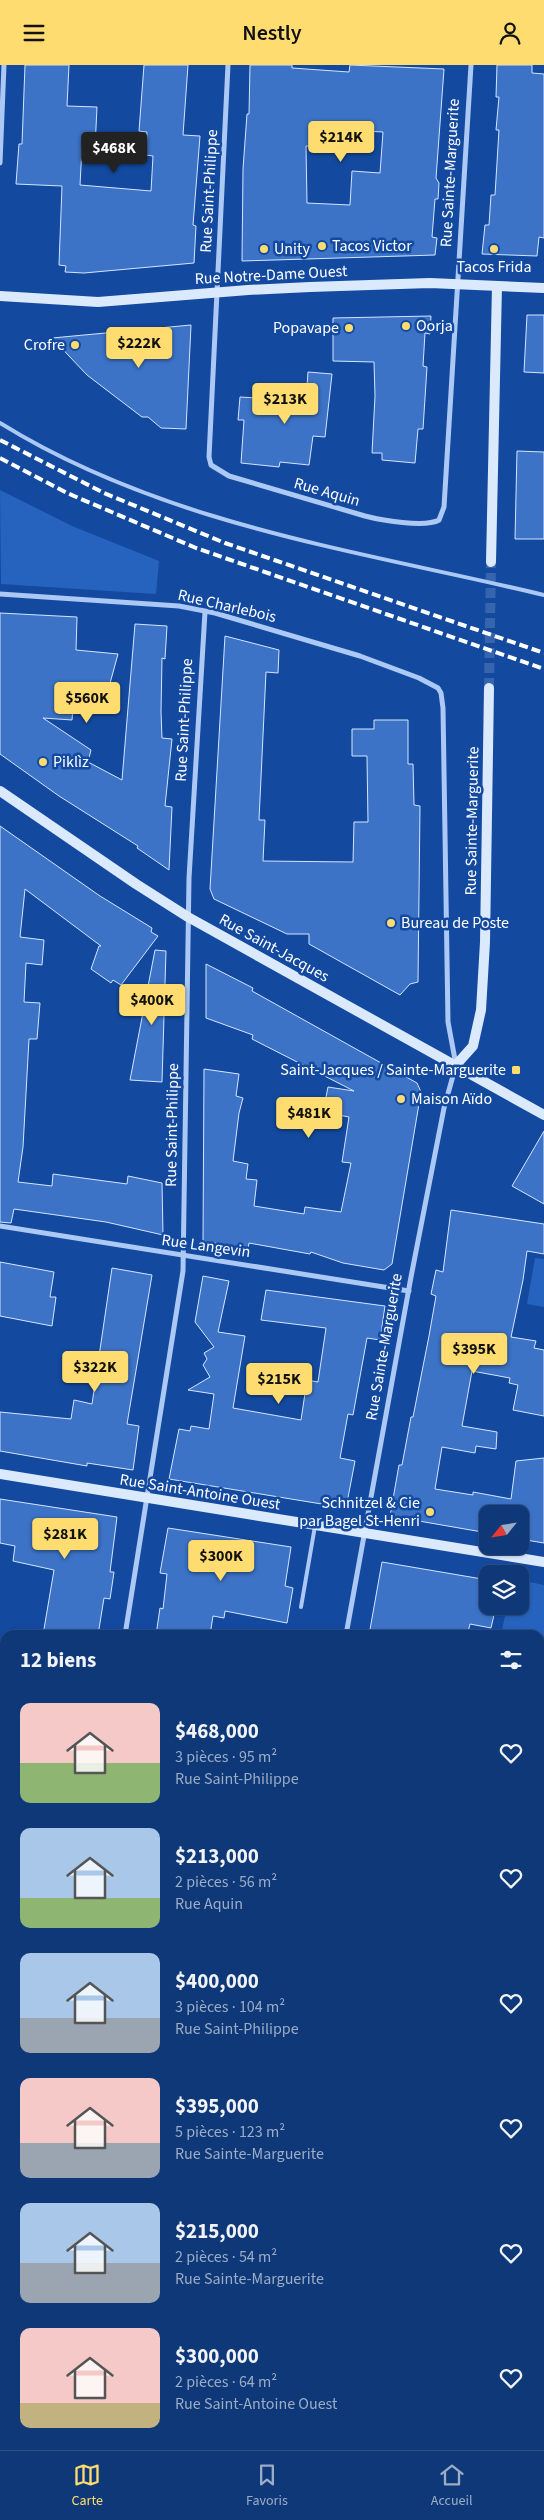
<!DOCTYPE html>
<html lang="fr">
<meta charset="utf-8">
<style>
:root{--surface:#0e3878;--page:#1c4380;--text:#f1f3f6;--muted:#9bacc6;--line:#2e528a;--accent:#ffdc6f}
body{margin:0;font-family:"Source Sans 3",sans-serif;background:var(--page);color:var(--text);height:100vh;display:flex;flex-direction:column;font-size:19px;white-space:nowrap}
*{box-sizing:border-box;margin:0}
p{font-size:16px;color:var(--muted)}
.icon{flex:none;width:28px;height:28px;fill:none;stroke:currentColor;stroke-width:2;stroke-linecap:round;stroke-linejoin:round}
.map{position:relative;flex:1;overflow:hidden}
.sheet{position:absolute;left:0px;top:1565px;width:545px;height:820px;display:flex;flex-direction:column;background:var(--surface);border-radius:15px 15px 0 0;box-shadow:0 1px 4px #0004,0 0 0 1px var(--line)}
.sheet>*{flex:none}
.needle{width:32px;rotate:240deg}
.controls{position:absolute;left:479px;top:1440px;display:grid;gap:10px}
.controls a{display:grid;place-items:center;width:50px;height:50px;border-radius:10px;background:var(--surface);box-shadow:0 1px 4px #0004,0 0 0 1px var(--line);font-size:25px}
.price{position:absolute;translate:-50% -42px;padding:0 11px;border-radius:5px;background:var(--accent);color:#111;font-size:16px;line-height:32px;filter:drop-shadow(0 1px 2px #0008)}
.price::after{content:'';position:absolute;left:50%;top:30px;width:15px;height:11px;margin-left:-8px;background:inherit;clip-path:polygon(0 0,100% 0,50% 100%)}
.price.current{background:#222;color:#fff}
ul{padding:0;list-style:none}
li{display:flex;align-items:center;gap:15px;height:125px;padding:0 20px}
li span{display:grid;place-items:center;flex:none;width:140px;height:100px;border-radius:10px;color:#555}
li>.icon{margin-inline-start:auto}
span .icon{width:60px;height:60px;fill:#fffc;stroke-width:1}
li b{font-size:21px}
h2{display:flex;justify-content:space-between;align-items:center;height:60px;padding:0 20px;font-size:21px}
header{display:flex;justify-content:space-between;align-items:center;height:65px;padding:0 20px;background:var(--accent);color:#111;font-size:22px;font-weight:600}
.tabs{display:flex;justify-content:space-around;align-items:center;height:70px;border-top:1px solid var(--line);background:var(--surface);font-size:14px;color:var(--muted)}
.tabs a{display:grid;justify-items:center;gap:2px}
.tabs .current{color:var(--accent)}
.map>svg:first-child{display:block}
</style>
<header><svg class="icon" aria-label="menu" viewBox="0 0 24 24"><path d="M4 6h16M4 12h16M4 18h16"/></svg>Nestly<svg class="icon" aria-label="person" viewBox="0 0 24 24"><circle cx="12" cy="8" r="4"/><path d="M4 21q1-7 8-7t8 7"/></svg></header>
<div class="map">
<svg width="544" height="2385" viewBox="0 0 544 2385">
<rect width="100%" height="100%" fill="#134aa0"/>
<g fill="#2663be">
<polygon points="0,425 72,461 159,496 156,529 1,519"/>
<polygon points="535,1193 544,1194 544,1242 527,1239"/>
<polygon points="520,1515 544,1520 544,1573 540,1596 540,1570 501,1570 507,1541 520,1541"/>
</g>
<g fill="#3c73c7" stroke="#d4e5fe" fill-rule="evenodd">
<polygon points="25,0 69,0 67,41 97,42 95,83 82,82 80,120 151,126 153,91 146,90 147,67 139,66 144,0 188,0 183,70 200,71 193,160 196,161 194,198 84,208 65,207 66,201 59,200 62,121 16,119 19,79 22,79"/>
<path d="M250 0H292V3L349 7 350 0 444 4 436 113 439 118 438 134H435L432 172 437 173 435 190 242 196 243 104 247 49H249ZM345 65 383 67 380 108 352 106 350 140 307 138 306 81 344 83Z"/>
<polygon points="497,0 532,0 532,8 544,9 544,173 539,172 537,191 482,189 485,160 489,160 491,130 495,130 499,65 496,65 499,32 496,32"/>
<polygon points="527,250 544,250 544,308 524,307"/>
<polygon points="431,251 430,269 425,268 423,301 427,302 423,364 418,364 415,398 382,395 382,388 372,388 375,331 374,297 333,296 333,253"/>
<polygon points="191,260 186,364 161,363 148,352 142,352 87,310 52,273"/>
<polygon points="308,307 332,309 325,372 313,371 309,400 280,397 279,402 241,398 244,355 238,355 240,332 306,336"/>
<polygon points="517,386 544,387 544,474 515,474"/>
<polygon points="0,548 77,552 76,585 118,589 103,644 73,643 72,655 43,653 91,685 88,697 122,715 135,559 167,561 165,594 162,593 161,647 162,673 172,674 165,741 172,742 169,805 137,783 138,781 59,731 0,689"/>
<polygon points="225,571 279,585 278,608 266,607 259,755 265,755 263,796 353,797 354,757 368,757 367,691 352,691 352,664 374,664 374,655 408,655 408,699 413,699 414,740 420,741 418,917 410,919 400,930 309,879 309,869 287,869 214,834 210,824"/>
<polygon points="0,761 100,831 152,863 151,867 158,871 121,920 113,915 111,918 91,904 99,881 101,881 25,824 20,872 44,875 42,900 26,898 24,937 40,938 37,974 29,974 23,1082 18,1117 52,1121 53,1109 127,1119 128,1111 162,1118 163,1170 106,1157 14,1144 11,1158 0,1157"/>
<polygon points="155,885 166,886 162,1017 130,1015"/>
<polygon points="206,899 253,923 252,926 417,1018 421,1027 392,1199 384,1205 343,1198 311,1187 310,1189 249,1178 248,1184 203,1176 204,1004 239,1009 236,1031 243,1033 239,1048 233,1096 248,1099 246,1114 257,1115 254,1141 304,1149 305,1142 341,1147 351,1098 342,1097 349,1052 323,1047 328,1022 354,1026 252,974 253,970 206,953"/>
<polygon points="544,1066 544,1139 512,1121"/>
<polygon points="451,1145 544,1159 544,1189 527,1186 523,1215 511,1272 536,1276 534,1283 544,1285 544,1351 513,1345 518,1320 509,1318 510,1313 472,1306 462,1361 497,1367 496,1384 476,1381 475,1388 442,1382 435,1424 473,1430 473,1427 511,1434 516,1396 544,1393 544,1478 520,1474 520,1449 488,1449 488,1468 390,1451 399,1400 402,1400 411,1352 413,1352 429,1271 436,1231 431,1229 436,1205 443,1207"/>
<polygon points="0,1197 54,1207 50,1232 56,1232 52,1261 0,1251"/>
<polygon points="112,1203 152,1210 127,1359 139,1361 133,1405 87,1398 87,1401 0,1386 0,1347 71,1354 74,1335 92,1339"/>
<polygon points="203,1211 229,1216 218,1267 245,1271 233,1343 301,1355 307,1315 318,1317 326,1263 261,1255 266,1225 385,1241 380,1275 367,1273 353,1350 348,1349 340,1393 355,1396 346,1443 169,1414 179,1364 190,1366 191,1361 209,1364 214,1329 188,1325 210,1312 203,1300 207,1294 204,1288 214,1282 195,1257"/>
<polygon points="0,1434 117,1452 110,1507 114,1507 110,1534 104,1533 98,1570 43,1570 54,1505 13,1496 15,1481 0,1478"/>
<polygon points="168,1463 291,1482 285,1521 293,1523 287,1558 225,1546 224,1553 213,1551 210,1570 156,1570 160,1543 163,1544 167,1509 160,1508"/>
<polygon points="382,1497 488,1515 488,1541 496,1541 491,1563 470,1559 468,1567 457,1566 456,1570 369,1570"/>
</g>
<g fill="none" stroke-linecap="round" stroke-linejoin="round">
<polyline stroke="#3665ae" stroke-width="10" stroke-dasharray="10 5" stroke-linecap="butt" points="489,623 491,497"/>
<g stroke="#abc9f4" stroke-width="4">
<path d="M0 358C164 460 360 486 544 530"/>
<polyline points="301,1542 315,1461"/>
<polyline points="540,2227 544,2228"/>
<polyline points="0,2306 5,2307"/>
<polyline points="420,2380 526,2385"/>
</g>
<g stroke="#abc9f4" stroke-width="5">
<path d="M228 0 209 392 211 400 229 411 365 451C380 455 425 463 439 455L444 442 471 0"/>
<polyline points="0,98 4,0"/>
<polyline points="0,529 179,541 215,548 360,591 419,613 438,623 441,628 443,643 448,957 456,1000 444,1043 411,1212 346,1570"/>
<polyline points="0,1161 409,1226"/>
<polyline points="125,1570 183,1206 189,813 205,547"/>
<polyline points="540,1698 544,1676"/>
<polyline points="0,1898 5,1899"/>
</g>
<g stroke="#dbe9fd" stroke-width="10">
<polyline points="0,231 98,237 248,225 310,222 430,218 544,223"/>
<polyline points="491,497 497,221"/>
<polyline points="0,726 136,819 188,852 544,1050"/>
<polyline points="456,1000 473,981 481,945 485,877 489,623"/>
<polyline points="0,1409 544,1497"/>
</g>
<g stroke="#fff" stroke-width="15">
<polyline points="0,2237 5,2239"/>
<polyline points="0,2350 5,2352"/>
<polyline points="540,2366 544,2367"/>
<polyline points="82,2380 95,2385"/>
<polyline points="125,2380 148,2385"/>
</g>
<g stroke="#fff" stroke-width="4" stroke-dasharray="9 4" stroke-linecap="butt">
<polyline points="0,375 104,428 225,478 544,588"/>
<polyline points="0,393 67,428 196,483 544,604"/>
</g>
</g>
<g fill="#ffdc6f" stroke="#134aa0" stroke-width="2">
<circle cx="322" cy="181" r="5"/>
<circle cx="264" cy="184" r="5"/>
<circle cx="494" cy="184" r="5"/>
<circle cx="406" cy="261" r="5"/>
<circle cx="349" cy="263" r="5"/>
<circle cx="75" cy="280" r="5"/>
<circle cx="43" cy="697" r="5"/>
<circle cx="391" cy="858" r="5"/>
<rect x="511" y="1000" width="10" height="10" rx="2.5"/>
<circle cx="401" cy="1034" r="5"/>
<circle cx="430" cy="1447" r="5"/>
</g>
<g text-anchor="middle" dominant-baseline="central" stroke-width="5" stroke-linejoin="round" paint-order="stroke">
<g font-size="16" fill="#fff" stroke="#134aa0">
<text transform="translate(450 108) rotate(-87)">Rue Sainte-Marguerite</text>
<text transform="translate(209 126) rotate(-87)">Rue Saint-Philippe</text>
<text transform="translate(271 210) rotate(-3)">Rue Notre-Dame Ouest</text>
<text transform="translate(327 427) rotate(16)">Rue Aquin</text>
<text transform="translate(227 541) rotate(13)">Rue Charlebois</text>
<text transform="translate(184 655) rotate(-87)">Rue Saint-Philippe</text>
<text transform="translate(472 756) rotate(-89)">Rue Sainte-Marguerite</text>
<text transform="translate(274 883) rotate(29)">Rue Saint-Jacques</text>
<text transform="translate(172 1060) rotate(-89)">Rue Saint-Philippe</text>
<text transform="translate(206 1181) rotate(8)">Rue Langevin</text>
<text transform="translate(384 1282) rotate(-80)">Rue Sainte-Marguerite</text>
<text transform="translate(200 1427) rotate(9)">Rue Saint-Antoine Ouest</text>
</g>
<g font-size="16" fill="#fff" stroke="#134aa0" text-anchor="start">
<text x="332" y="181">Tacos Victor</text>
<text x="274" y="184">Unity</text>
<text x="494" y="202" text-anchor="middle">Tacos Frida</text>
<text x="416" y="261">Oorja</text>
<text x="339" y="263" text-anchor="end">Popavape</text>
<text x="65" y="280" text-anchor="end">Crofre</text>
<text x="53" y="697">Piklìz</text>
<text x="401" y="858">Bureau de Poste</text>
<text x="506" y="1005" text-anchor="end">Saint-Jacques / Sainte-Marguerite</text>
<text x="411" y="1034">Maison Aïdo</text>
<text x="420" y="1438" text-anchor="end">Schnitzel &amp; Cie<tspan x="420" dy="18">par Bagel St-Henri</tspan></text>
</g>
</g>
</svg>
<div class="controls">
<a><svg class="needle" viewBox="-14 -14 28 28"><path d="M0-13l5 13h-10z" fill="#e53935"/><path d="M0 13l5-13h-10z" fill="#9bacc6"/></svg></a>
<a><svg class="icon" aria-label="layers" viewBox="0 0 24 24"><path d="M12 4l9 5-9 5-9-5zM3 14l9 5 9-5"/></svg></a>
</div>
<b class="price" style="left:341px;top:98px">$214K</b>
<b class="price current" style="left:114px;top:109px">$468K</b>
<b class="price" style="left:139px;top:304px">$222K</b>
<b class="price" style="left:285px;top:360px">$213K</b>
<b class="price" style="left:87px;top:659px">$560K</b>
<b class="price" style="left:152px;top:961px">$400K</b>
<b class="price" style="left:309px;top:1074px">$481K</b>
<b class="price" style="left:474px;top:1310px">$395K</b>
<b class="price" style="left:95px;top:1328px">$322K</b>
<b class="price" style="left:279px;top:1340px">$215K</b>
<b class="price" style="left:65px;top:1495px">$281K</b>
<b class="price" style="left:221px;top:1517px">$300K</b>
<section class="sheet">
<h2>12 biens<svg class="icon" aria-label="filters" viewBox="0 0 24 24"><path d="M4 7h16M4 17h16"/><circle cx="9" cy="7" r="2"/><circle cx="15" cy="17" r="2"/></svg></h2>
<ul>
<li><span style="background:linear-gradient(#f6c9c9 60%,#8fb573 0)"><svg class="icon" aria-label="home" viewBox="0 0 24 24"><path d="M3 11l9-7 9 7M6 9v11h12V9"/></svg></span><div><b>$468,000</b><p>3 pièces · 95 m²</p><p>Rue Saint-Philippe</p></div><svg class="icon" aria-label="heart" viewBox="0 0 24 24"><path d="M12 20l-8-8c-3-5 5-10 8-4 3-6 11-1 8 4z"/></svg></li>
<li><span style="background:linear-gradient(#a9c7e8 70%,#8fb573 0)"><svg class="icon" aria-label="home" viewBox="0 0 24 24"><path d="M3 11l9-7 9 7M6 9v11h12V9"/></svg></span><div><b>$213,000</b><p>2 pièces · 56 m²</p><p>Rue Aquin</p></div><svg class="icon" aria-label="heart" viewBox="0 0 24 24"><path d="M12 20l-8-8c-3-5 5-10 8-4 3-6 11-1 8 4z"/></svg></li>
<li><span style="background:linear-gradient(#a9c7e8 65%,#9aa5b1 0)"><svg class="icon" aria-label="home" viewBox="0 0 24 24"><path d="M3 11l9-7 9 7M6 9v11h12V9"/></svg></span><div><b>$400,000</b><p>3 pièces · 104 m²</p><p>Rue Saint-Philippe</p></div><svg class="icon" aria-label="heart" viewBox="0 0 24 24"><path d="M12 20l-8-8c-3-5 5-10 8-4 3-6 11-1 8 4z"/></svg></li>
<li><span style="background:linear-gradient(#f6c9c9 65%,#9aa5b1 0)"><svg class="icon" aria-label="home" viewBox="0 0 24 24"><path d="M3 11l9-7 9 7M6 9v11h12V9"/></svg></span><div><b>$395,000</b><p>5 pièces · 123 m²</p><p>Rue Sainte-Marguerite</p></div><svg class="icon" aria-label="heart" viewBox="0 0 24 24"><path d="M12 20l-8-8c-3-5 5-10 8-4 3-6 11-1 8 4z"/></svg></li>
<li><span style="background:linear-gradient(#a9c7e8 60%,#9aa5b1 0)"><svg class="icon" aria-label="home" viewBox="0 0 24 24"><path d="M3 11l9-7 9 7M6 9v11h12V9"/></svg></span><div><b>$215,000</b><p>2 pièces · 54 m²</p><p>Rue Sainte-Marguerite</p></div><svg class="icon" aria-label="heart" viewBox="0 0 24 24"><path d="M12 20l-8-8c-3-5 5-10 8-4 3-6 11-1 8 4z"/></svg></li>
<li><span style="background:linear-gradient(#f6c9c9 75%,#c2b280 0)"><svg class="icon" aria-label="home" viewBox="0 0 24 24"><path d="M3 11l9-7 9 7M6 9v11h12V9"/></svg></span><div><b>$300,000</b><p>2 pièces · 64 m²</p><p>Rue Saint-Antoine Ouest</p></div><svg class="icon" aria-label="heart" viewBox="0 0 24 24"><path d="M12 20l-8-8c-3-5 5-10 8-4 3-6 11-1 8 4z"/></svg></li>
</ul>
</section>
</div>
<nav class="tabs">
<a class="current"><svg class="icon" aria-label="map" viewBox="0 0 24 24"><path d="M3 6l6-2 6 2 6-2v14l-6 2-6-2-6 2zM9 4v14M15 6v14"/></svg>Carte</a>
<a><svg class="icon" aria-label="saved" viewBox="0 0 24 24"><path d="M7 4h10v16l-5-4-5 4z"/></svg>Favoris</a>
<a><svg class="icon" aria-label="home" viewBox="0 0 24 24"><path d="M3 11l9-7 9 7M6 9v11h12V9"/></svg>Accueil</a>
</nav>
